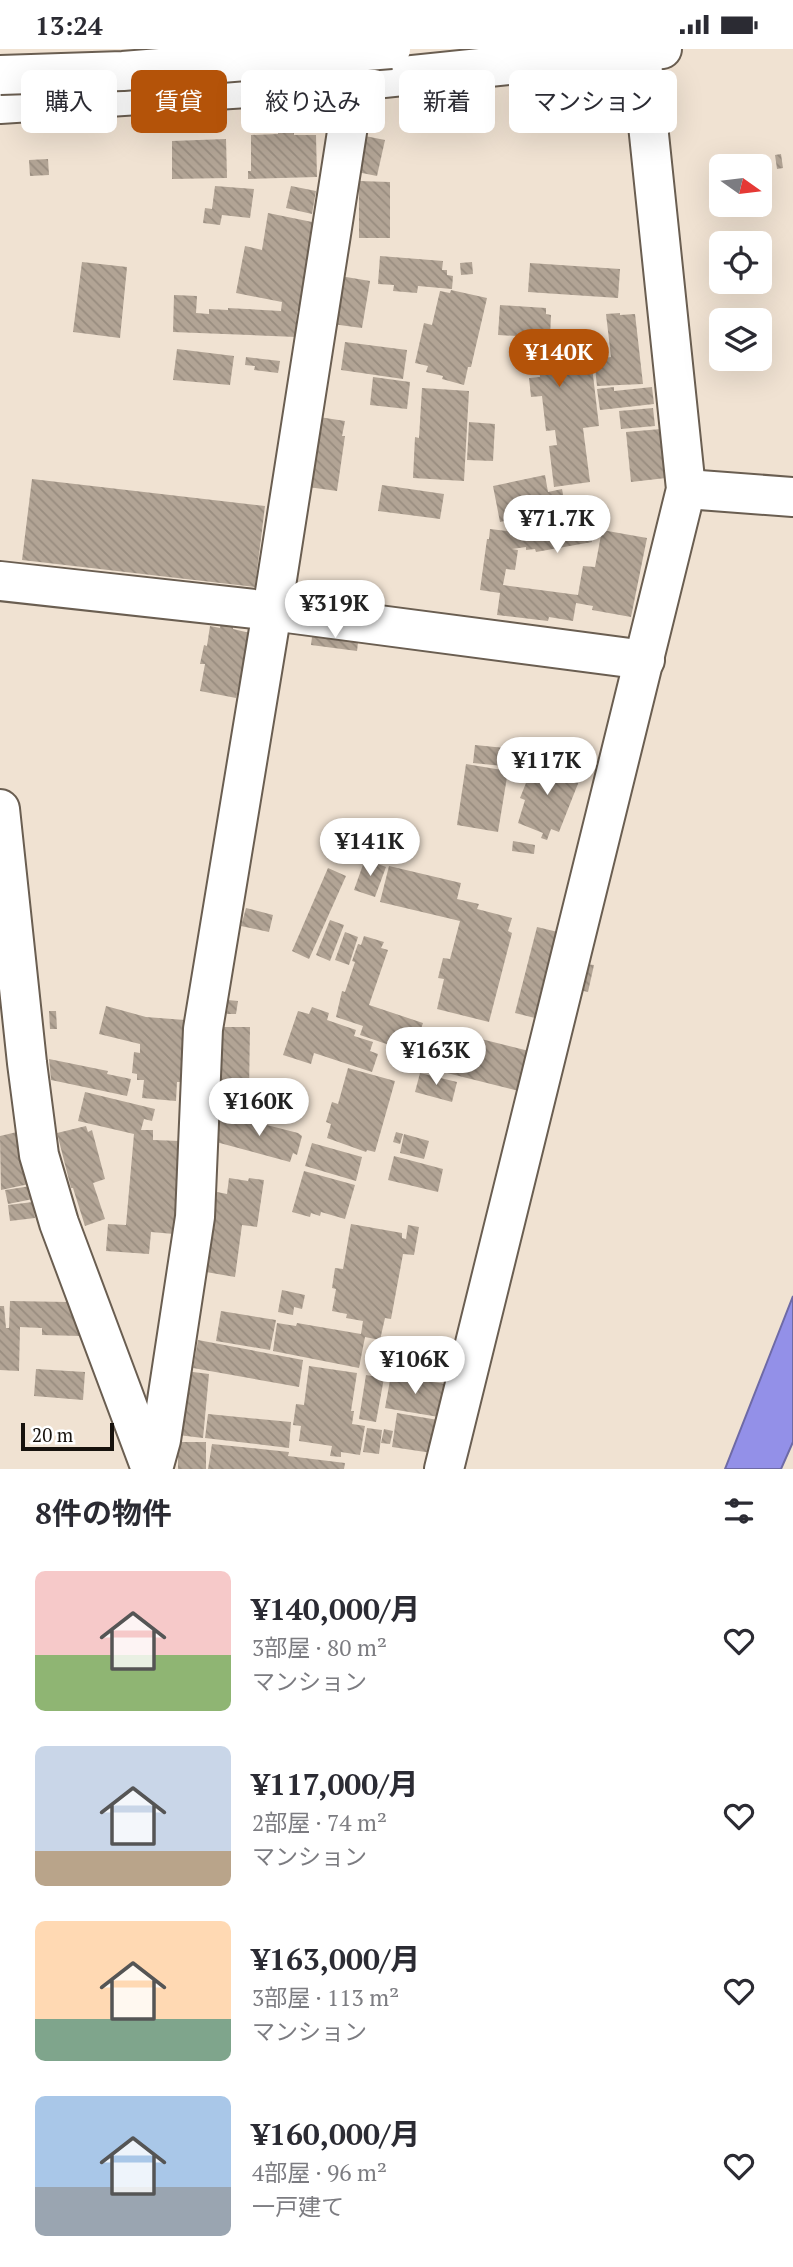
<!DOCTYPE html>
<html lang="ja">
<meta charset="utf-8">
<style>
:root{--surface:#fff;--page:#f7f7f7;--text:#2b2b33;--muted:#7c7c81;--accent:#b45309}
body{margin:0;font-family:"PT Serif","Noto Sans JP",serif;background:var(--page);color:var(--text);height:100vh;display:flex;flex-direction:column;font-size:26px;white-space:nowrap}
*{box-sizing:border-box;margin:0}
p{font-size:23px;color:var(--muted)}
.icon{flex:none;width:38px;height:38px;fill:none;stroke:currentColor;stroke-width:2;stroke-linecap:round;stroke-linejoin:round}
.map{position:relative;height:1420px;overflow:hidden}
.side{display:flex;flex-direction:column;background:var(--surface);flex:1}
.side>*{flex:none}
.hud{position:absolute;left:21px;top:21px;width:752px;height:63px;display:flex;gap:14px}
.needle{width:46px;rotate:104deg}
.tools{position:absolute;left:709px;top:105px;display:grid;gap:14px}
.tools a{display:grid;place-items:center;width:63px;height:63px;border-radius:10px;background:var(--surface);box-shadow:0 7px 28px #0002;font-size:35px}
.scale{position:absolute;left:21px;bottom:18px;width:93px;box-sizing:border-box;padding-left:7px;border:4px solid #17120d;border-top:0;font-size:19px;line-height:24px;white-space:nowrap;color:#17120d;-webkit-text-stroke:5px #fff;paint-order:stroke}
.price{position:absolute;translate:-50% -60px;padding:0 16px;border-radius:24px;background:#fff;color:#222;font-size:23px;line-height:46px;filter:drop-shadow(0 2px 4px #0008)}
.price::after{content:'';position:absolute;left:50%;top:42px;width:21px;height:16px;margin-left:-10px;background:inherit;clip-path:polygon(0 0,100% 0,50% 100%)}
.price.current{background:var(--accent);color:#fff}
ul{padding:0;list-style:none}
li{display:flex;align-items:center;gap:21px;height:175px;padding:0 35px}
li span{display:grid;place-items:center;flex:none;width:196px;height:140px;border-radius:10px;color:#555}
li>.icon{margin-inline-start:auto}
span .icon{width:84px;height:84px;fill:#fffc;stroke-width:1}
li b{font-size:30px}
h2{display:flex;justify-content:space-between;align-items:center;height:84px;padding:0 35px;font-size:30px}
.tag{padding:0 24px;border-radius:10px;background:var(--surface);box-shadow:0 7px 28px #0002;font-size:24px;line-height:63px}
.tag.current{background:var(--accent);color:#fff}
.status{display:flex;justify-content:space-between;align-items:center;height:49px;padding:0 35px;background:var(--surface);direction:ltr}
.status svg{height:19px;fill:currentColor}
.map>svg:first-child{display:block}
</style>
<div class="status"><b>13:24</b><svg viewBox="0 0 49 12"><path d="M0 12V9h3v3zM5 12V6h3v6zM10 12V3h3v9zM15 12V0h3v12zM26 1h20v11H26zM47 4h2v5h-2z"/></svg></div>
<div class="map">
<svg width="793" height="1420" viewBox="0 0 793 1420">
<defs>
<pattern id="building-back-hatch" width="6" height="6" patternUnits="userSpaceOnUse" patternTransform="scale(1.75)"><rect width="6" height="6" fill="#b2a495"/><path d="M-1 5l2 2M0 0l6 6M5-1l2 2" fill="none" stroke="#988c7f"/></pattern>
</defs>
<rect width="100%" height="100%" fill="#f0e2d2"/>
<polygon fill="#9390e8" stroke="#6e6aa6" stroke-width="2" points="793,1247 793,1393 781,1420 725,1420"/>
<g fill="url(#building-back-hatch)">
<polygon points="294,82 294,86 316,86 317,128 248,130 248,122 251,122 251,86 278,85 278,83"/>
<polygon points="365,87 385,91 377,127 357,123"/>
<polygon points="226,90 227,129 172,130 172,92"/>
<polygon points="781,105 783,119 777,120 775,106"/>
<polygon points="48,110 49,126 30,127 29,111"/>
<polygon points="359,132 390,133 390,189 359,189"/>
<polygon points="215,137 254,140 250,169 222,166 220,176 203,174 205,159 212,160"/>
<polygon points="291,137 316,142 312,165 286,159"/>
<polygon points="268,164 317,174 302,256 297,263 296,288 173,283 174,246 197,247 196,264 209,265 209,260 228,261 228,259 281,262 282,253 236,244 245,197 262,201"/>
<polygon points="380,207 443,212 442,221 447,221 447,226 453,227 452,240 418,237 417,244 393,242 394,236 378,235"/>
<polygon points="82,213 127,218 120,289 73,283"/>
<polygon points="472,213 473,225 461,226 460,214"/>
<polygon points="530,214 620,220 618,249 528,243"/>
<polygon points="340,227 370,232 362,279 332,275"/>
<polygon points="451,241 487,249 471,318 468,318 464,336 442,330 443,327 426,323 428,317 415,314 424,274 432,276 440,242 450,244"/>
<polygon points="500,256 546,259 546,265 551,266 550,288 588,284 599,377 583,379 590,433 554,438 549,397 557,396 555,381 546,382 542,347 531,348 529,329 540,328 536,288 498,286"/>
<polygon points="620,264 620,266 635,265 643,335 597,337 594,310 611,308 606,265"/>
<polygon points="345,293 407,301 403,330 341,321"/>
<polygon points="177,300 234,307 230,336 173,331"/>
<polygon points="246,308 280,312 278,324 254,321 255,317 245,316"/>
<polygon points="373,328 410,333 407,360 370,356"/>
<polygon points="614,338 614,342 652,338 654,355 600,361 597,340"/>
<polygon points="422,339 469,342 464,432 413,429 415,388 419,389"/>
<polygon points="653,359 655,377 621,380 619,362"/>
<polygon points="319,368 345,372 342,387 345,387 337,442 308,438"/>
<polygon points="469,373 495,375 493,412 467,411"/>
<polygon points="661,380 666,429 631,433 626,383"/>
<polygon points="545,426 548,443 562,440 567,466 586,462 592,493 536,503 535,500 526,501 526,498 512,500 518,501 515,521 506,520 503,536 578,546 583,517 595,518 602,481 647,489 631,568 592,561 593,557 576,554 573,572 549,568 548,572 497,566 500,544 480,541 487,490 489,490 490,480 507,482 505,472 500,473 493,437"/>
<polygon points="32,430 265,457 255,538 22,511"/>
<polygon points="382,436 444,445 440,470 378,462"/>
<polygon points="221,572 233,575 233,580 250,584 236,649 200,642 205,615 200,615 204,596 207,597 210,577 220,579"/>
<polygon points="313,580 359,585 357,602 311,596"/>
<polygon points="475,696 514,700 512,718 473,714"/>
<polygon points="566,705 583,707 582,719 565,717"/>
<polygon points="536,709 581,727 559,783 551,780 547,791 541,789 543,784 518,774 525,751 520,749"/>
<polygon points="466,715 508,722 498,783 457,776"/>
<polygon points="513,792 535,796 534,805 512,802"/>
<polygon points="365,810 386,818 375,848 354,841"/>
<polygon points="389,817 461,834 457,850 479,855 477,860 512,869 508,882 512,884 489,973 437,960 444,930 438,929 443,909 450,910 460,872 380,853"/>
<polygon points="328,819 346,827 309,910 292,902"/>
<polygon points="246,859 273,866 269,883 241,877"/>
<polygon points="330,871 344,876 330,912 316,906"/>
<polygon points="537,878 558,883 535,969 515,964"/>
<polygon points="345,883 358,888 349,916 335,911"/>
<polygon points="364,887 384,893 381,899 388,901 369,956 423,974 413,1004 360,986 363,977 336,968 342,942 345,943 355,913 352,912 358,895 361,896"/>
<polygon points="585,915 594,916 588,943 579,941"/>
<polygon points="228,951 238,952 236,965 227,965"/>
<polygon points="106,957 146,968 185,971 180,1033 177,1033 176,1052 142,1049 144,1031 137,1031 137,1025 132,1024 134,1003 140,1004 140,995 99,985"/>
<polygon points="312,958 329,964 327,971 356,981 354,987 373,993 370,1002 378,1005 372,1023 314,1004 311,1015 283,1006 298,962 309,965"/>
<polygon points="49,962 56,962 57,980 50,980"/>
<polygon points="222,978 250,978 249,1044 220,1043"/>
<polygon points="441,980 529,1002 519,1042 431,1020"/>
<polygon points="49,1010 108,1022 107,1025 131,1030 127,1047 51,1031"/>
<polygon points="348,1019 395,1032 375,1103 367,1101 366,1103 327,1089 331,1075 326,1073 332,1053 338,1055"/>
<polygon points="420,1024 457,1033 452,1053 415,1043"/>
<polygon points="85,1043 155,1060 152,1072 144,1070 141,1081 153,1081 153,1091 180,1092 174,1185 151,1183 149,1205 106,1202 108,1175 126,1176 134,1085 78,1072"/>
<polygon points="220,1068 235,1072 236,1068 298,1084 302,1087 297,1106 293,1104 290,1113 216,1093"/>
<polygon points="86,1077 88,1083 92,1081 105,1130 93,1134 105,1170 85,1177 73,1139 71,1139 57,1084"/>
<polygon points="17,1083 29,1135 1,1141 0,1087"/>
<polygon points="396,1083 403,1085 400,1095 393,1093"/>
<polygon points="404,1085 429,1092 424,1110 400,1104"/>
<polygon points="312,1094 362,1108 356,1132 305,1117"/>
<polygon points="394,1107 443,1120 438,1143 388,1131"/>
<polygon points="304,1122 355,1136 345,1170 321,1163 320,1167 311,1164 310,1168 292,1163"/>
<polygon points="229,1129 248,1132 249,1129 264,1131 257,1178 242,1176 235,1228 206,1223 217,1143 227,1145"/>
<polygon points="31,1137 33,1150 8,1155 5,1141"/>
<polygon points="33,1153 35,1169 10,1172 8,1156"/>
<polygon points="351,1175 402,1184 402,1189 406,1190 408,1176 419,1178 414,1206 403,1205 391,1270 385,1269 380,1291 365,1288 359,1319 273,1302 277,1274 296,1277 297,1274 361,1285 363,1272 346,1269 347,1265 332,1262 336,1240 332,1239 335,1219 343,1220"/>
<polygon points="282,1241 305,1246 302,1260 294,1258 293,1266 278,1263"/>
<polygon points="10,1252 69,1253 81,1282 80,1287 42,1286 42,1279 20,1278 19,1322 0,1321 0,1257 4,1257 6,1279 9,1279"/>
<polygon points="221,1262 276,1271 270,1301 216,1292"/>
<polygon points="442,1288 457,1292 448,1331 431,1327"/>
<polygon points="198,1291 303,1311 299,1338 193,1319"/>
<polygon points="309,1317 357,1324 351,1362 354,1362 352,1375 365,1377 360,1406 341,1403 341,1408 330,1407 332,1397 299,1392 301,1377 293,1376 296,1355 304,1356"/>
<polygon points="36,1320 85,1323 83,1351 34,1347"/>
<polygon points="185,1322 209,1325 203,1389 178,1386"/>
<polygon points="366,1326 384,1329 376,1373 359,1370"/>
<polygon points="391,1326 445,1335 439,1368 385,1359"/>
<polygon points="397,1364 438,1371 432,1404 392,1398"/>
<polygon points="208,1365 291,1373 289,1399 205,1389"/>
<polygon points="367,1379 382,1381 379,1405 363,1403"/>
<polygon points="384,1380 393,1382 390,1395 381,1394"/>
<rect x="178" y="1393" width="28" height="27"/>
<polygon points="212,1395 289,1403 288,1407 345,1414 344,1420 208,1420"/>
</g>
<g fill="none" stroke-linecap="round" stroke-linejoin="round">
<defs>
<g id="minor">
<polyline points="0,55 355,32 662,0"/>
<polyline points="686,440 793,448"/>
<polyline points="0,532 272,562 645,611"/>
<polyline points="0,760 27,1014 39,1106 59,1174 151,1420"/>
<polyline points="153,1420 161,1391 195,1168 203,980 272,562 360,0"/>
<polyline points="444,1420 686,440 643,28 642,0"/>
</g>
</defs>
<use href="#minor" stroke="#6a5e51" stroke-width="42"/>
<use href="#minor" stroke="#fff" stroke-width="38"/>
<defs>
<polyline id="highway-bridge" points="0,26 123,22 391,0"/>
</defs>
<use href="#highway-bridge" stroke="#6a5e51" stroke-width="42" stroke-linecap="butt"/>
<use href="#highway-bridge" stroke="#fff" stroke-width="38"/>
</g>
</svg>
<div class="tools">
<a><svg class="needle" viewBox="-14 -14 28 28"><path d="M0-13l5 13h-10z" fill="#e53935"/><path d="M0 13l5-13h-10z" fill="#7c7c81"/></svg></a>
<a><svg class="icon" aria-label="locate" viewBox="0 0 24 24"><circle cx="12" cy="12" r="6"/><path d="M12 2v4M12 18v4M2 12h4M18 12h4"/></svg></a>
<a><svg class="icon" aria-label="layers" viewBox="0 0 24 24"><path d="M12 4l9 5-9 5-9-5zM3 14l9 5 9-5"/></svg></a>
</div>
<div class="scale">20 m</div>
<b class="price current" style="left:559px;top:340px">¥140K</b>
<b class="price" style="left:557px;top:506px">¥71.7K</b>
<b class="price" style="left:335px;top:591px">¥319K</b>
<b class="price" style="left:547px;top:748px">¥117K</b>
<b class="price" style="left:370px;top:829px">¥141K</b>
<b class="price" style="left:436px;top:1038px">¥163K</b>
<b class="price" style="left:259px;top:1089px">¥160K</b>
<b class="price" style="left:415px;top:1347px">¥106K</b>
<div class="hud">
<a class="tag">購入</a>
<a class="tag current">賃貸</a>
<a class="tag">絞り込み</a>
<a class="tag">新着</a>
<a class="tag">マンション</a>
</div>
</div>
<section class="side">
<h2>8件の物件<svg class="icon" aria-label="filters" viewBox="0 0 24 24"><path d="M4 7h16M4 17h16"/><circle cx="9" cy="7" r="2"/><circle cx="15" cy="17" r="2"/></svg></h2>
<ul>
<li><span style="background:linear-gradient(#f6c9c9 60%,#8fb573 0)"><svg class="icon" aria-label="home" viewBox="0 0 24 24"><path d="M3 11l9-7 9 7M6 9v11h12V9"/></svg></span><div><b>¥140,000/月</b><p>3部屋 · 80 m²</p><p>マンション</p></div><svg class="icon" aria-label="heart" viewBox="0 0 24 24"><path d="M12 20l-8-8c-3-5 5-10 8-4 3-6 11-1 8 4z"/></svg></li>
<li><span style="background:linear-gradient(#c9d6e8 75%,#b9a48a 0)"><svg class="icon" aria-label="home" viewBox="0 0 24 24"><path d="M3 11l9-7 9 7M6 9v11h12V9"/></svg></span><div><b>¥117,000/月</b><p>2部屋 · 74 m²</p><p>マンション</p></div><svg class="icon" aria-label="heart" viewBox="0 0 24 24"><path d="M12 20l-8-8c-3-5 5-10 8-4 3-6 11-1 8 4z"/></svg></li>
<li><span style="background:linear-gradient(#ffd9b3 70%,#7fa58c 0)"><svg class="icon" aria-label="home" viewBox="0 0 24 24"><path d="M3 11l9-7 9 7M6 9v11h12V9"/></svg></span><div><b>¥163,000/月</b><p>3部屋 · 113 m²</p><p>マンション</p></div><svg class="icon" aria-label="heart" viewBox="0 0 24 24"><path d="M12 20l-8-8c-3-5 5-10 8-4 3-6 11-1 8 4z"/></svg></li>
<li><span style="background:linear-gradient(#a9c7e8 65%,#9aa5b1 0)"><svg class="icon" aria-label="home" viewBox="0 0 24 24"><path d="M3 11l9-7 9 7M6 9v11h12V9"/></svg></span><div><b>¥160,000/月</b><p>4部屋 · 96 m²</p><p>一戸建て</p></div><svg class="icon" aria-label="heart" viewBox="0 0 24 24"><path d="M12 20l-8-8c-3-5 5-10 8-4 3-6 11-1 8 4z"/></svg></li>
</ul>
</section>
